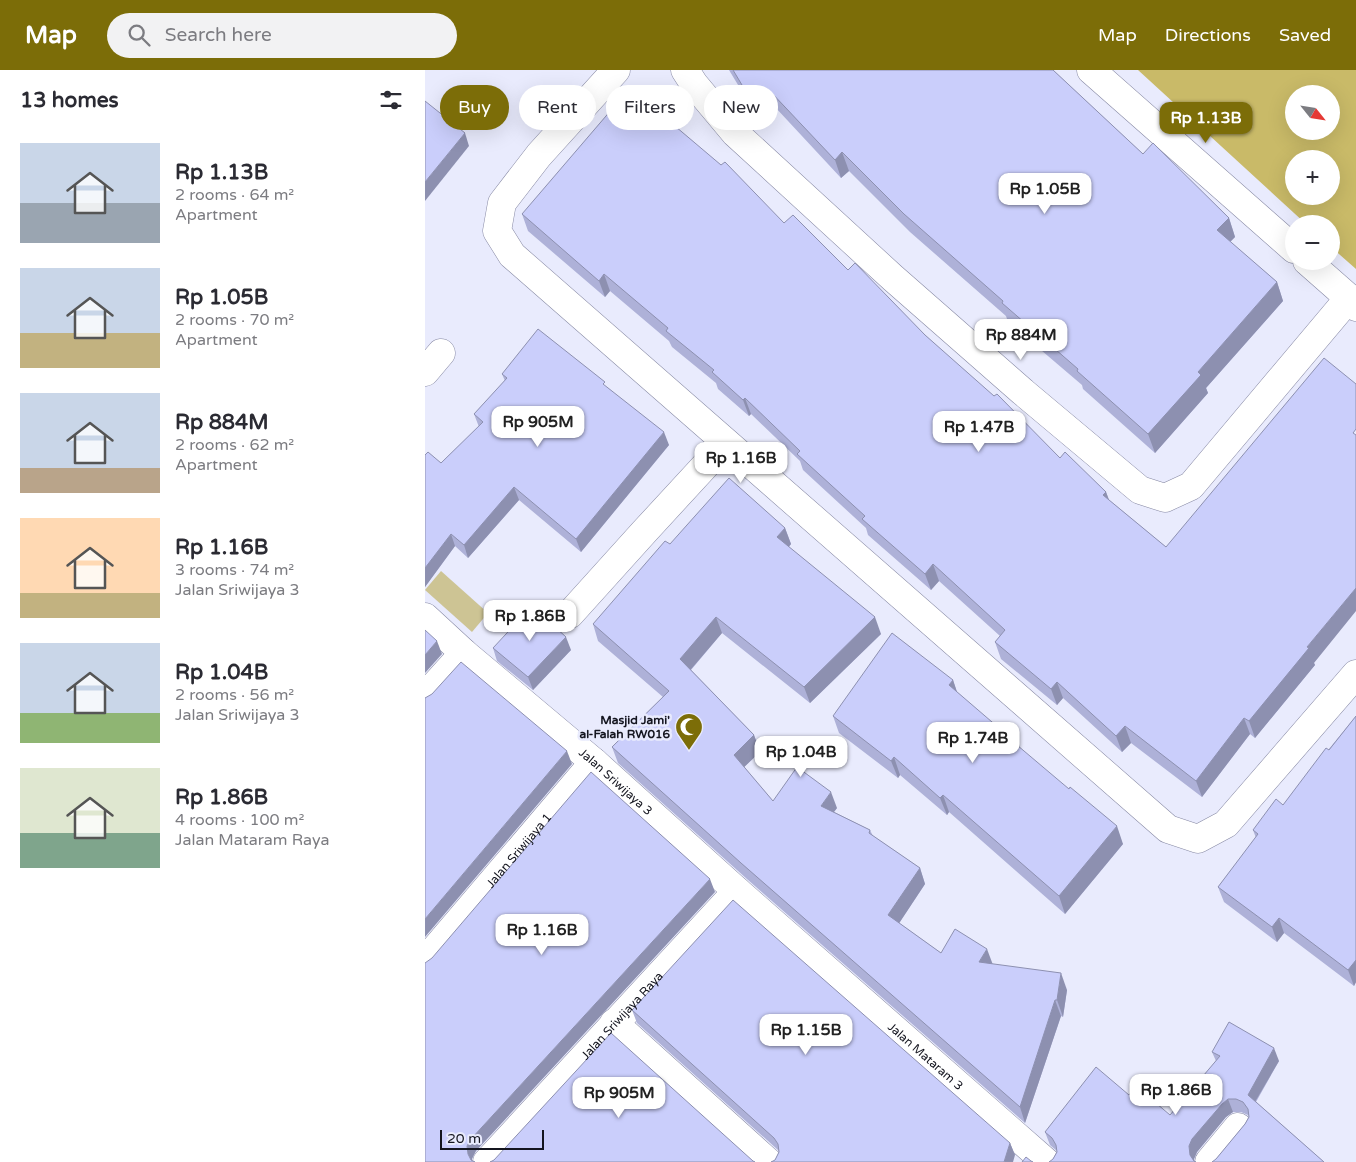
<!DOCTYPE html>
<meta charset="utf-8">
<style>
:root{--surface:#fff;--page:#f2f2f3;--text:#2b2b33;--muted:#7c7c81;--accent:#7c6d08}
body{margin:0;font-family:"Varela Round",sans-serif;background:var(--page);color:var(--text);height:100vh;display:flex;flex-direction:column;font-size:19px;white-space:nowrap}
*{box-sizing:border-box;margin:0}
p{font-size:16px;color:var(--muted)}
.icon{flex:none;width:28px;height:28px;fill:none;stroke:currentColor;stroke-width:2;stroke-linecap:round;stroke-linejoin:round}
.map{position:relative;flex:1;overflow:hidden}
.side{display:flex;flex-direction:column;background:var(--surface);width:425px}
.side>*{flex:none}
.banner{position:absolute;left:15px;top:15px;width:475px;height:45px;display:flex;gap:10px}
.needle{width:32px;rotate:120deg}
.buttons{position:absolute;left:860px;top:15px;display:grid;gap:10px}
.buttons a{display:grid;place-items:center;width:55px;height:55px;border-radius:50%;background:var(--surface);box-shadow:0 5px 20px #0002;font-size:25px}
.scale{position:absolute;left:15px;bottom:12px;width:104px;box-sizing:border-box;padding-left:5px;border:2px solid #14151f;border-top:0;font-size:14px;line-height:18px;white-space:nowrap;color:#14151f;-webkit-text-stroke:4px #e9ebfd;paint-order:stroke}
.price{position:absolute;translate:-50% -42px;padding:0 11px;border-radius:10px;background:#fff;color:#222;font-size:16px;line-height:32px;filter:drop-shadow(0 1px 2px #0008)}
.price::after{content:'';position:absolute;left:50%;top:30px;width:15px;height:11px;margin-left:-8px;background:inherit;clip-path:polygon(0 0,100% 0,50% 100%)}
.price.current{background:var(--accent);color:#fff}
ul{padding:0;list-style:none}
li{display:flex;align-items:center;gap:15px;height:125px;padding:0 20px}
li span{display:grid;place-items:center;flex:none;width:140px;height:100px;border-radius:0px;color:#555}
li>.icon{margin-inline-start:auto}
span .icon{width:60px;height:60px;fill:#fffc;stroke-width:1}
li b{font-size:21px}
h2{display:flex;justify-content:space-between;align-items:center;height:60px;padding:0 20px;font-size:21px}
.tag{padding:0 18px;border-radius:22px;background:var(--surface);box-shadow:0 5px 20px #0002;font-size:18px;line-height:45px}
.tag.current{background:var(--accent);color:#fff}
header{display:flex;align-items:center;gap:30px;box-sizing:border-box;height:70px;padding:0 25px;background:var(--accent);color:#fff}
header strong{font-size:24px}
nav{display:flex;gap:28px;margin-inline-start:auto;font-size:18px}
.search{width:350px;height:45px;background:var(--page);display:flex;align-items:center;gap:12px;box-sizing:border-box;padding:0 18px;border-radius:28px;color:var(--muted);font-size:19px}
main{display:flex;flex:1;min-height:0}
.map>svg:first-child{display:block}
</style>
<header>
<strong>Map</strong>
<div class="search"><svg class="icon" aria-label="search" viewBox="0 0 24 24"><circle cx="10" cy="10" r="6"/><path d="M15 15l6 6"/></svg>Search here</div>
<nav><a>Map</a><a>Directions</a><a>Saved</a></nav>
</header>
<main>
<section class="side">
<h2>13 homes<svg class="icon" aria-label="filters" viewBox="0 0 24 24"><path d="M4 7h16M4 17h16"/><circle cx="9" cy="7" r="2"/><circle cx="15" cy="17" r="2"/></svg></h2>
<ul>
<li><span style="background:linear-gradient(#c9d6e8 60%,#9aa5b1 0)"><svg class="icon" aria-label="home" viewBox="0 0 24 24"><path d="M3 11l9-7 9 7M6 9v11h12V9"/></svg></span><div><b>Rp 1.13B</b><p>2 rooms · 64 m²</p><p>Apartment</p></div></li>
<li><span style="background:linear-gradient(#c9d6e8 65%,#c2b280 0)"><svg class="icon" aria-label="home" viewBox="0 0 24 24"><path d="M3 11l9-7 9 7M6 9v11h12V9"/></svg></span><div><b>Rp 1.05B</b><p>2 rooms · 70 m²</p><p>Apartment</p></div></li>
<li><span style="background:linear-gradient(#c9d6e8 75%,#b9a48a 0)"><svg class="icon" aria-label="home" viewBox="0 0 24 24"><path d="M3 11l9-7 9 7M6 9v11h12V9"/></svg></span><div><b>Rp 884M</b><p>2 rooms · 62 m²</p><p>Apartment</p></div></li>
<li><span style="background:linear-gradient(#ffd9b3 75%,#c2b280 0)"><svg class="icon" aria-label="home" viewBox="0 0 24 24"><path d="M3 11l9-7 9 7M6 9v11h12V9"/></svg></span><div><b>Rp 1.16B</b><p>3 rooms · 74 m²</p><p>Jalan Sriwijaya 3</p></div></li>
<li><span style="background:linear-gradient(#c9d6e8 70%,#8fb573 0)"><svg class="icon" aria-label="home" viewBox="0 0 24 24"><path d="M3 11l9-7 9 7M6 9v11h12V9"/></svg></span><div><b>Rp 1.04B</b><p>2 rooms · 56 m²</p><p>Jalan Sriwijaya 3</p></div></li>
<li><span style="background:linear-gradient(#dfe7d0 65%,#7fa58c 0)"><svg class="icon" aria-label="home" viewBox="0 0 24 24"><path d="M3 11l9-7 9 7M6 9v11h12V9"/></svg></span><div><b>Rp 1.86B</b><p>4 rooms · 100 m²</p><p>Jalan Mataram Raya</p></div></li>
</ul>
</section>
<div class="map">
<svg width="931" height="1092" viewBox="0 0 931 1092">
<rect width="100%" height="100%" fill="#e9ebfd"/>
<polygon fill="#cdc494" points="16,501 63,543 47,562 0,520"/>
<path fill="#c9ba68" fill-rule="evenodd" d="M713 0H931V199L906 177V154H881ZM869 24H906V61H869ZM869 89H906V126H869Z"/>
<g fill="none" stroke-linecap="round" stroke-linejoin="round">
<defs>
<g id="minor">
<polyline points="191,0 114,85 77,133 72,161 87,185 743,759 773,769 801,754 931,604"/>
<polyline points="260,0 269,14 310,63 468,208 598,322 715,420 740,428 766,416 924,228"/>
<polyline points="666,0 869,179"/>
<polyline points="882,191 924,228 931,237"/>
<polyline points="0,302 16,283"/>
<polyline points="145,544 219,462 301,373"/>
<path id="s1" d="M0 547 39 583 169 692 312 821 621 1092"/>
<polyline points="0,626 39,583"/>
<path id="s2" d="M0 891 169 692"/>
<polyline points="189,953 343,1092"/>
<path id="s3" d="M62 1092 312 821"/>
<polyline points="784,1092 813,1057"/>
</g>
</defs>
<use href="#minor" stroke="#8688a3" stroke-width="29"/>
<use href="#minor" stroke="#fff" stroke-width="28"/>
</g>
<g fill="#aeb1d8">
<polygon points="304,0 628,0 718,84 804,148 810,167 805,172 852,212 858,231 781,318 783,323 730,383 658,319 657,315 583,252 581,246 485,162 424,101 416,108 350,37 333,48"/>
<polygon points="97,144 359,153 423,200 500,265 635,388 681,422 684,430 741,477 889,593 890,595 830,668 825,664 777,727 706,673 697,682 638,628 632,635 576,589 570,572 575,566 514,511 506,520 443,465 441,458 378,400 375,391 326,344 324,346 293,319 291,313 247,277 244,271 185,221 180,227 103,161"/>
<polygon points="77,304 182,317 244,375 156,482 94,430 43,488 30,476 0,517 0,385 16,393 54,357 49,344 80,311"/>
<polygon points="360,458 366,474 364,477 456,564 385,633 297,563 266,600 329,665 335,682 319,697 348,731 412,738 409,742 445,760 448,766 495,798 500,814 474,853 516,883 567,894 642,920 638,947 636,946 600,1053 322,809 193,693 187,677 238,627 173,571 168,554"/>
<polygon points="68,578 146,580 108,620 72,591"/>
<polygon points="528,610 532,622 698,774 640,844 524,742 522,745 475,705 473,708 414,663 408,646"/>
<polygon points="931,646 931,912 929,916 859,863 852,872 799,832 793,817 831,768 828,760 858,735"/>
<polygon points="207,940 585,1073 590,1085 350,1090 354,1082 353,1080 212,953"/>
<polygon points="787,982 854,991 831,1032 899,1092 791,1089 820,1054 824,1046 823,1045 816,1042 808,1042 801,1047 772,1082 769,1089 769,1091 628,1089 632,1081 625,1075 620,1062 704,1025 745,1045 791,991"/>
</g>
<g fill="#8d90b0">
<polygon points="40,63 44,76 0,131 0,112"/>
<polygon points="417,82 424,101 416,108 410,90"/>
<polygon points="804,148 810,167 799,178 792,160"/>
<polygon points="179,204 185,221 180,227 174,211"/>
<polygon points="852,212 858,231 781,318 783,323 730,383 723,364 773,302"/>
<polygon points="320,328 326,344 324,346 318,330"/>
<polygon points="239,362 244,375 156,482 151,469"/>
<polygon points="89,417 94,430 43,488 39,475"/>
<polygon points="681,422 687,438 678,425"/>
<polygon points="360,458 366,474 358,483 352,467"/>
<polygon points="26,464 30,476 0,517 0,498"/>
<polygon points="508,494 514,511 506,520 500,504"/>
<polygon points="931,518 931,541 889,593 890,595 830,668 824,651 882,577"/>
<polygon points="291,547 297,563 261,605 255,589"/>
<polygon points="450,547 456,564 385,633 379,617"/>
<polygon points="141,567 146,580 108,620 103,607"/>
<polygon points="12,571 17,584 0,603 0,585"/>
<polygon points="528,610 534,628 524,615"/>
<polygon points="632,612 638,628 632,635 626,619"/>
<polygon points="819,648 825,664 777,727 771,711"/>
<polygon points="700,656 706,673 697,682 691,666"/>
<polygon points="329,665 335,682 315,701 309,685"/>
<polygon points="142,681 147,694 0,867 0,849"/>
<polygon points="469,687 475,705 473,708 466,691"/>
<polygon points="406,722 412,738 401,752 396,736"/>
<polygon points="518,725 524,742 522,745 515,728"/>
<polygon points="692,756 698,774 640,844 634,826"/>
<polygon points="495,798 500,814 469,861 463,845"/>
<polygon points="285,809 290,822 51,1081 47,1089 47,1092 43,1084 42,1076 46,1069"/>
<polygon points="854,848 859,863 852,872 847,857"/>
<polygon points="562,879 568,895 554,892"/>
<polygon points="931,890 931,912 929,916 923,900"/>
<polygon points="636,903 642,920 638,947 632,930"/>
<polygon points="630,930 636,946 600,1053 595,1037"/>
<polygon points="849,978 854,991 827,1037 823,1025"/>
<polygon points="803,1029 808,1042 801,1047 772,1082 769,1089 769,1092 765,1085 764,1076 767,1069 797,1034"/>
<polygon points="585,1073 590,1085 588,1092 579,1092"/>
</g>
<g fill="#cacefb" stroke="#8d90b0">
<polygon points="308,0 628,0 718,84 728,73 804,148 792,160 852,212 773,302 776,305 723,364 652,301 653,299 577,233 578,231 479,144 417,82 410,90 343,19 326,30"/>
<polygon points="205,18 296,95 300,92 359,153 368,145 423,200 430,193 500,265 569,326 572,324 635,388 640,382 681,422 678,425 741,477 899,288 931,314 931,359 928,363 931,365 931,518 882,577 884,578 824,651 819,648 771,711 700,656 691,666 632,612 626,619 570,572 580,560 508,494 500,504 437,449 440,446 372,384 375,381 320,328 318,330 287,302 289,300 241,261 243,258 179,204 174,211 97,144"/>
<polygon points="0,31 40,63 0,112"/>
<polygon points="113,259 180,312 178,314 239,362 151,469 89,417 39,475 26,464 0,498 0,385 3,382 16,393 58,352 49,344 82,308 77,304"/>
<polygon points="304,408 360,458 352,467 450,547 379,617 291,547 255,589 329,665 309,685 348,731 372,697 406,722 396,736 445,760 444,763 495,798 463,845 516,883 530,859 562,879 554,892 636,903 632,930 630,930 595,1037 316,793 187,677 244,621 168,554 240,471 245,474"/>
<polygon points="107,536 141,567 103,607 68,578"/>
<polygon points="0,560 12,571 0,585"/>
<polygon points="467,563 528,610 524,615 574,658 573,659 644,719 645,717 692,756 634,826 518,725 515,728 469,687 466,691 408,646"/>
<polygon points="36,592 142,681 0,849 0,628 7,624"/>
<polygon points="931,646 931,890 923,900 854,848 847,857 793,817 833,764 828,760 851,729 858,735 901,678 904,680"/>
<polygon points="166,702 285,809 46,1069 42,1076 43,1084 46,1090 50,1092 0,1092 0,893 7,888"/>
<polygon points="308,830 585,1073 579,1092 346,1092 350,1090 354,1082 353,1074 349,1068 207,940"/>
<polygon points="804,952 849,978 823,1025 899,1092 787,1092 791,1089 820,1054 824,1047 823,1039 818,1032 811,1029 803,1029 797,1034 767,1069 764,1076 765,1085 769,1091 771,1092 624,1092 628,1089 632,1082 631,1075 627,1068 620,1062 671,997 704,1025 711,1016 745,1045 795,986 787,982"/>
<polygon points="186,963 328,1091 330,1092 65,1092 69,1090"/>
<polygon points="601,1087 606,1091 608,1092 597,1092"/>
</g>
<defs>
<symbol id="mosque-pin" viewBox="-11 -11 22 30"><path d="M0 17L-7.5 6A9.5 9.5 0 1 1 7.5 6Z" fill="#7c6d08" stroke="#e9ebfd"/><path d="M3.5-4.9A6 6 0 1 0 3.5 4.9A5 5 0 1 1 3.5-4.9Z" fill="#fff"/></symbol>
</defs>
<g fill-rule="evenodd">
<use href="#mosque-pin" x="248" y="641" width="32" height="43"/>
</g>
<g text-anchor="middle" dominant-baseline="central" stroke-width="5" stroke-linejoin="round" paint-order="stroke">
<g font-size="12" font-weight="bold" fill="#14151f" stroke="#e9ebfd" text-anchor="end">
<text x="245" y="650">Masjid Jami'<tspan x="245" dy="14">al-Falah RW016</tspan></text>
</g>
<g font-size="12" fill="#14151f" stroke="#e9ebfd">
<text stroke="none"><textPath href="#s1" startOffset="252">Jalan Sriwijaya 3</textPath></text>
<text stroke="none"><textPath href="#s2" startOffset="145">Jalan Sriwijaya 1</textPath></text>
<text stroke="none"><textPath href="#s3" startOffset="199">Jalan Sriwijaya Raya</textPath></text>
<text stroke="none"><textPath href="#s1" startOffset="666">Jalan Mataram 3</textPath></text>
</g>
</g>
</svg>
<div class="buttons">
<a><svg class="needle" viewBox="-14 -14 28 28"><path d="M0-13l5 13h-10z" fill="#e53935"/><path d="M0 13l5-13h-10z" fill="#7c7c81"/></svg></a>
<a>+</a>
<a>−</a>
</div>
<div class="scale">20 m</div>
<b class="price current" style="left:781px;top:74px">Rp 1.13B</b>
<b class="price" style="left:620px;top:145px">Rp 1.05B</b>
<b class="price" style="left:596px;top:291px">Rp 884M</b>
<b class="price" style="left:113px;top:378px">Rp 905M</b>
<b class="price" style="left:554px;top:383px">Rp 1.47B</b>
<b class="price" style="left:316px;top:414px">Rp 1.16B</b>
<b class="price" style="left:105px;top:572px">Rp 1.86B</b>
<b class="price" style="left:548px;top:694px">Rp 1.74B</b>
<b class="price" style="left:376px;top:708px">Rp 1.04B</b>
<b class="price" style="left:117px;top:886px">Rp 1.16B</b>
<b class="price" style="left:381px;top:986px">Rp 1.15B</b>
<b class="price" style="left:751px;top:1046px">Rp 1.86B</b>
<b class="price" style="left:194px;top:1049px">Rp 905M</b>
<div class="banner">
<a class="tag current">Buy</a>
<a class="tag">Rent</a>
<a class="tag">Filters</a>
<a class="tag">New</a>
</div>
</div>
</main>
